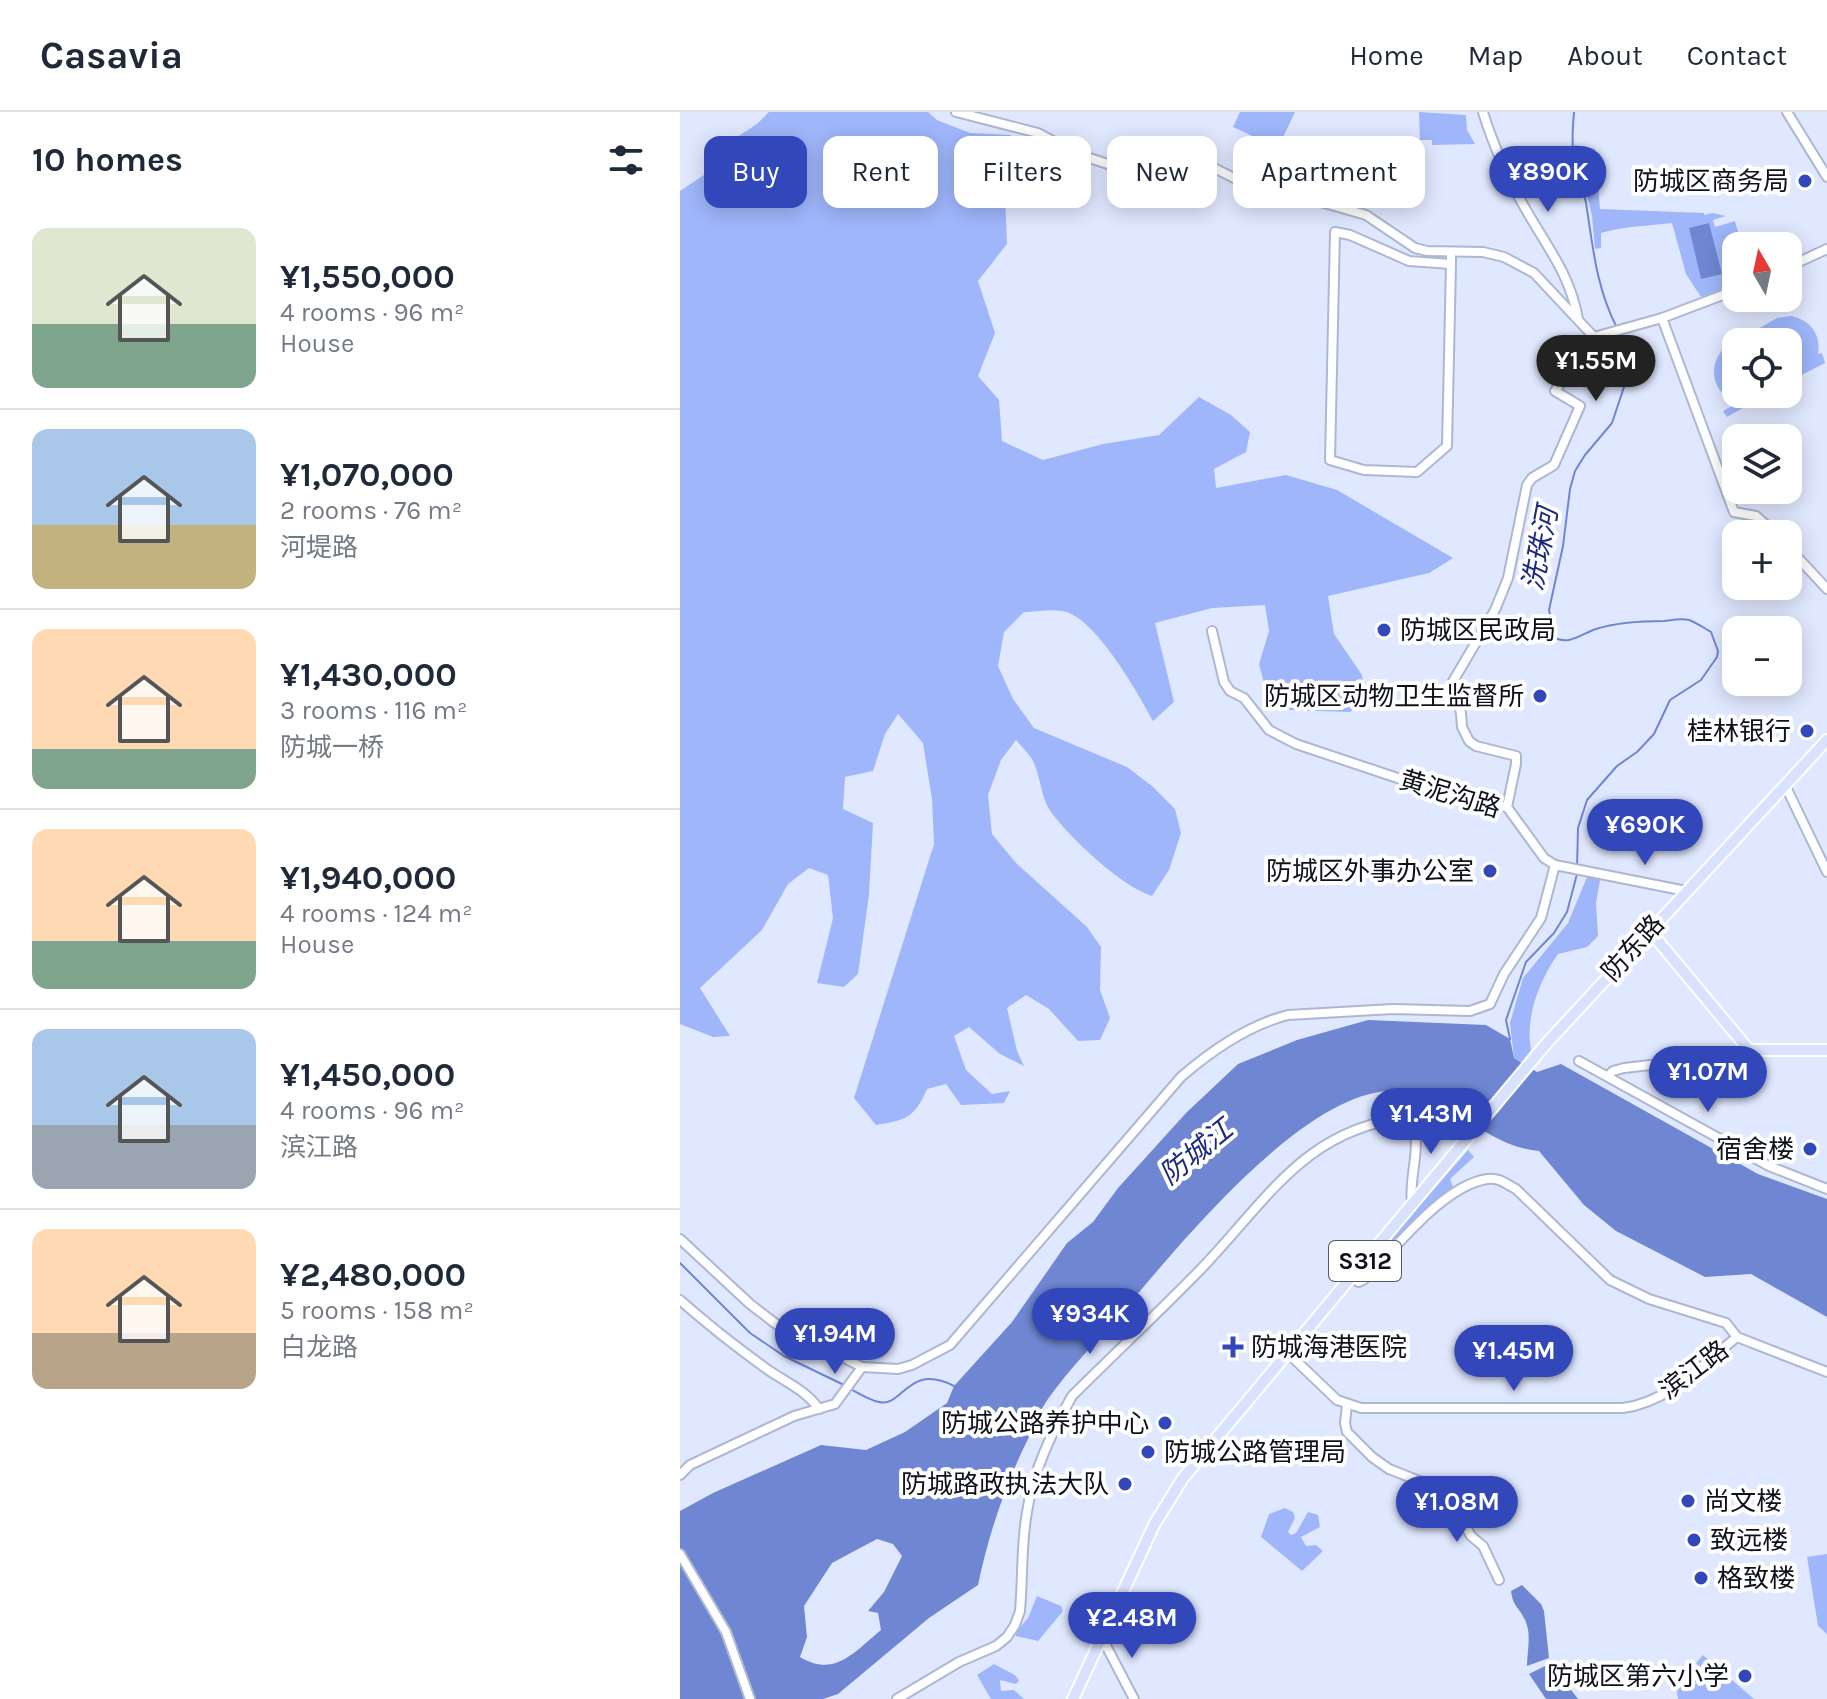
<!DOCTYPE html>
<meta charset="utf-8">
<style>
:root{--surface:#fff;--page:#f2f2f3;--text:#1f2937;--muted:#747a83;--line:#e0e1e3;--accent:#3248ba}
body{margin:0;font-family:Karla,"Noto Sans SC",sans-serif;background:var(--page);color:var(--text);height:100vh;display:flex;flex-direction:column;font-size:30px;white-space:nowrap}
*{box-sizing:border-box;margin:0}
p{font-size:26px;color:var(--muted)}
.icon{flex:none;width:44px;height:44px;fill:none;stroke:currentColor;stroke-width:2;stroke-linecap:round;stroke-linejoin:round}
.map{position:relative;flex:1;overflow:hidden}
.side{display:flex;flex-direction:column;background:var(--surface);width:680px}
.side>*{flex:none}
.top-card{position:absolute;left:24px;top:24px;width:760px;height:72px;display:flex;gap:16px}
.needle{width:52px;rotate:351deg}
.tools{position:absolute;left:1042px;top:120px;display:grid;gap:16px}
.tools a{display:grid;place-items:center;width:80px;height:80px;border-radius:16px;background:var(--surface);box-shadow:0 4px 20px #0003;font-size:40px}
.price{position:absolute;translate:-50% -68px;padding:0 18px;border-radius:28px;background:var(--accent);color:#fff;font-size:26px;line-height:52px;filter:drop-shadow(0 2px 4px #0008)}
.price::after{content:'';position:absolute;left:50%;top:48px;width:24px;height:18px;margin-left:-12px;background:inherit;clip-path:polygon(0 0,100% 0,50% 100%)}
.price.selected{background:#222;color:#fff}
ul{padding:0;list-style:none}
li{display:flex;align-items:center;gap:24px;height:200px;padding:0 32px}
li+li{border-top:2px solid var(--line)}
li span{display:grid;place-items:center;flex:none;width:224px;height:160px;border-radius:16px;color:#555}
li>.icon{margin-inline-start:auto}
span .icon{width:96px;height:96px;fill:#fffc;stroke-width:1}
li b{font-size:34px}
h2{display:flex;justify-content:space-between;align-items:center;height:96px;padding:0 32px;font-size:34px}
.pill{padding:0 28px;border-radius:16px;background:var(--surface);box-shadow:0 4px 20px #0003;font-size:28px;line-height:72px}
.pill.selected{background:var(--accent);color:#fff}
header{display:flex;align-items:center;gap:48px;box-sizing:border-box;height:112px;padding:0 40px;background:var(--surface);border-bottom:2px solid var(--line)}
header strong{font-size:38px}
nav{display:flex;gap:44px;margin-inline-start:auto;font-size:28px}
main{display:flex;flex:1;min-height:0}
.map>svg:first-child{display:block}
</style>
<header>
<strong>Casavia</strong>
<nav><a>Home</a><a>Map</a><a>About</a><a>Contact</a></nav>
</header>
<main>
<section class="side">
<h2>10 homes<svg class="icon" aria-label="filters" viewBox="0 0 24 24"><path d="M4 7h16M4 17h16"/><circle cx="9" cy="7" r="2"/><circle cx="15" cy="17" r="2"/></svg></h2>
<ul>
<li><span style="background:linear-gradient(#dfe7d0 60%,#7fa58c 0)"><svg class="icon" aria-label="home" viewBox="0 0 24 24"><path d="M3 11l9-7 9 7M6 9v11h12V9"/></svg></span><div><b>¥1,550,000</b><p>4 rooms · 96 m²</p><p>House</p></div></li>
<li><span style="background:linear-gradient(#a9c7e8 60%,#c2b280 0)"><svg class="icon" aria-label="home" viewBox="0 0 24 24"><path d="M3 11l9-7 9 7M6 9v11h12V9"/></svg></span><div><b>¥1,070,000</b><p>2 rooms · 76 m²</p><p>河堤路</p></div></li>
<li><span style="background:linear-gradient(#ffd9b3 75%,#7fa58c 0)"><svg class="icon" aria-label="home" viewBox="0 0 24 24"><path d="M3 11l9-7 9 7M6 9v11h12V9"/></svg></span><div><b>¥1,430,000</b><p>3 rooms · 116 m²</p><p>防城一桥</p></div></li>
<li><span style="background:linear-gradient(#ffd9b3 70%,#7fa58c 0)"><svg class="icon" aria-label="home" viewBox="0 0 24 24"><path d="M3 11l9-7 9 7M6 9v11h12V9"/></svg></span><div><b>¥1,940,000</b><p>4 rooms · 124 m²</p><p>House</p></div></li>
<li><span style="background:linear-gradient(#a9c7e8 60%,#9aa5b1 0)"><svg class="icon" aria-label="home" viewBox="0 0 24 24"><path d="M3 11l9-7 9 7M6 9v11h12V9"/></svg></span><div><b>¥1,450,000</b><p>4 rooms · 96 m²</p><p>滨江路</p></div></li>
<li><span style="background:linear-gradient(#ffd9b3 65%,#b9a48a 0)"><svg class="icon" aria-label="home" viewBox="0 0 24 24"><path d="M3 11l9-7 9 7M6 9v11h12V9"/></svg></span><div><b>¥2,480,000</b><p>5 rooms · 158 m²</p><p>白龙路</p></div></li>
</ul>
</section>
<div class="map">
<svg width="1147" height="1587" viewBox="0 0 1147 1587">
<rect width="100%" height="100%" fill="#e0e8ff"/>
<g fill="#9fb6fb">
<path d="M89 0H248L257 8 290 21 330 23 349 34 324 55 327 132 298 169 315 221 298 264 319 288 322 329 363 348 423 332 479 323 519 285 551 303 570 320 566 340 534 357 536 376 606 363 657 378 773 446 749 461 648 484 654 522 682 563 687 586 670 600 610 598 587 583 579 552 589 519 585 493 532 496 475 511 494 590 473 609C458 581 414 503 382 499 370 497 356 500 344 500L324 520 318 554 333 587 354 616 447 655 472 674 495 697 501 721 489 758 472 784C442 775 390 726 371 700 360 685 361 663 352 647 348 641 341 634 336 628L321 648 308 683 312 722 336 751 407 815 421 835 420 878 430 906 420 928 398 929 369 897 346 883 327 896 337 939 344 954 320 942 289 915 274 924 286 958 312 982 330 979 324 991 281 993 266 972 247 977C234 1006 227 1008 196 1013L174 986 254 732 252 687 243 631 218 602 205 622 193 659 165 665 163 697 193 711 189 783 178 862 164 875 137 871 153 806 148 763 129 756 108 772 82 818 20 876 50 924 33 925 0 912V79L33 57 57 25 77 12Z"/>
<polygon points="560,0 615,0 598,36 553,15"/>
<polygon points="739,0 786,3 787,18 795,32 752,33 752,28 740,28"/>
<path d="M895 33 915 37 920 97 1024 101V103L1033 101 1046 104 1033 108 1035 115 1055 109 1062 134H1056V145L1044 149 1047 158 1055 156 1056 172 1021 185 1006 162 992 111C968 114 944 114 921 121V136L915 137 912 104Z"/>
<path d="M1112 204C1131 209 1141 222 1138 242L1142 241 1145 251 1108 270V230H1056V282H1087L1047 305 1043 299 1057 291C1034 281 1026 258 1043 237L1097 206Z"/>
<path d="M907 765 920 768 916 791 918 824 907 835 878 842C859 869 845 905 851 938L842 950 834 946 830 911 843 866 888 811Z"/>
<polygon points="788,1038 794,1045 770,1067 774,1078 755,1092 694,1149 693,1147"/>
<polygon points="605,1396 613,1400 615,1406 608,1420 611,1423 616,1421 628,1400 638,1403 640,1415 621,1425 626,1434 636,1433 643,1439 622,1459 581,1425 589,1402"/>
<polygon points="1147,1442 1147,1522 1138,1514 1127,1445"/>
<polygon points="357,1484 381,1494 383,1499 358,1529 336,1524 335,1521 348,1506"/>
<path d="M1023 1543 1074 1587H998C995 1570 1002 1559 1018 1553L1016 1551Z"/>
<polygon points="314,1552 335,1563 339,1569 336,1572 320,1568 321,1579 334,1578 344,1587 311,1587 297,1563"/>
</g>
<g fill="#6f87d3" fill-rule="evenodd">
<polygon points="1029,111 1042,162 1021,167 1009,116"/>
<path d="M688 908 806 913 830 927 834 946 857 960 881 952 1078 1062 1147 1087V1205L1071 1162 1025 1165 936 1119 904 1093 859 1039C798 1033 769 977 709 979 619 983 495 1138 439 1204 415 1231 389 1257 368 1287 360 1298 355 1312 349 1325 325 1373 309 1421 298 1473L249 1506 158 1582 143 1587H0V1399L33 1381 141 1333 186 1338 225 1320 267 1291 274 1274 332 1210 387 1131 413 1110 438 1076 506 1001 558 952 617 928ZM197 1427 213 1432 222 1444 204 1480 188 1499 198 1501 201 1518C174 1540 155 1566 120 1545L127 1525 124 1494 152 1451Z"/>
<path d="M842 1473 861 1492 864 1499 869 1546 847 1554C847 1539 852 1522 845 1508 839 1495 833 1495 831 1479Z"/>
<polygon points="871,1551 898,1587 866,1587 849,1562"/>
</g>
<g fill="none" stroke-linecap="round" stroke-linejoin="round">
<g stroke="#6f87d3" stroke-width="2">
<path d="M894 0C892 20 891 42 897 61 900 71 904 80 906 91 913 135 916 175 937 216"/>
<path d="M897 755 898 716 907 688 937 654 957 640 974 622 990 588 1021 568 1037 545 1038 539 1031 520C1024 516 1017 511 1009 508 1001 506 992 508 984 509 961 509 938 510 916 517 901 522 890 533 875 526L869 498 883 434 890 377 895 359 905 343 932 311 948 263V246L940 222"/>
<polyline points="830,927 826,908 846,850 874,821 887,800 897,762"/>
<polyline points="0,1151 70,1221 104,1244 164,1273"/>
<path d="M169 1276C178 1281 189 1288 199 1290 223 1296 228 1250 274 1274"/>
</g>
<defs>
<g id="minor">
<polyline points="276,0 358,21 397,42 434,54 506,49 526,52 572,75 613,82 686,103 735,136 747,139 803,140 824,145 854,161 914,225 982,206 1056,178"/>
<path d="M803 0C812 30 829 69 845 96 867 135 890 162 898 207"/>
<polyline points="1107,0 1147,65"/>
<polyline points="771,152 729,149 670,123 655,120 650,348 684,358 737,360 767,334 771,152 771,140"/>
<polyline points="1108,155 1147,137"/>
<polyline points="982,206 1054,400 1076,404 1096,422"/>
<polyline points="1108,435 1147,477"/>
<polyline points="532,519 544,570 550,579 564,586 589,618 616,632 786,689 827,695 864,746 875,753 1006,779"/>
<polyline points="1105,673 1147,760"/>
<polyline points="827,695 836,652 836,644 796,634 789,629 782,615 781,601 772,571 815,498 828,466 847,373 852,366 874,353 900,294 875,279 914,225"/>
<polyline points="899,949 1089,1054 1147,1077"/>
<polyline points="928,964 933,959 944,956 1023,947 1069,938"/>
<path d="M0 1127 70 1192 96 1212 182 1255 218 1257 232 1253 270 1233 501 965C531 939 569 913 608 903L713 897 790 899 810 892 824 862 861 806 875 753"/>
<path d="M670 1166 679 1170 683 1168C716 1137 762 1074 807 1067 819 1065 826 1072 836 1077L930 1168 969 1187 1046 1211 1057 1225"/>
<path d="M0 1188C27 1212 55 1234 84 1255 103 1269 125 1277 139 1297"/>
<polyline points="1057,1225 1147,1260"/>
<path d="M608 1241 657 1288 681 1296H943C989 1290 1022 1253 1057 1225"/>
<polyline points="667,1293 665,1311 667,1320 692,1345 709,1357 765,1379 791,1424 803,1434 819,1468"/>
<polyline points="0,1363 10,1353 114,1304 155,1292 182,1255"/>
<polyline points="0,1442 46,1520 70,1587"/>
<polyline points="421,1524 454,1587"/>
<path d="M217 1587 279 1550 316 1534 327 1525 335 1513 340 1499C343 1466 341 1432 347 1400 353 1359 372 1320 392 1284 434 1242 477 1202 519 1159 587 1089 624 1016 730 1005 744 1035 728 1061 732 1093"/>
</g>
<g id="major">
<polyline points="969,818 1069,938 1147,938"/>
<polyline points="393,1587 474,1413 503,1366 866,932 1147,628"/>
</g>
</defs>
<use href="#minor" stroke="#adb7d2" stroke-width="12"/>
<use href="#major" stroke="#fff" stroke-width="14"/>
<use href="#minor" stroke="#fff" stroke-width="8"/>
<use href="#major" stroke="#d9e2fc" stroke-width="10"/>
</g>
<g fill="#3248ba" stroke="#fff" stroke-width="3">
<circle cx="1125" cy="69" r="8"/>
<circle cx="704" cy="518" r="8"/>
<circle cx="860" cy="584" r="8"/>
<circle cx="1127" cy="619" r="8"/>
<circle cx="810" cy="759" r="8"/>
<circle cx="1130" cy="1037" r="8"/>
<path d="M549 1223h8v8h8v8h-8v8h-8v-8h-8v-8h8z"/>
<circle cx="485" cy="1311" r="8"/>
<circle cx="468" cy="1340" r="8"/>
<circle cx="445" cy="1372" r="8"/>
<circle cx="1008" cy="1389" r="8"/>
<circle cx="1014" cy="1428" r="8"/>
<circle cx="1021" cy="1466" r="8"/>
<circle cx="1065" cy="1564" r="8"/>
</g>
<g text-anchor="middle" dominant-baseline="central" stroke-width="8" stroke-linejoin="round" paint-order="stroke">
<rect fill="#fff" stroke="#56585f" stroke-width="2" x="649" y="1129" width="72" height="40" rx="6"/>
<g font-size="24" font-weight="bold" fill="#0e111b">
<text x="685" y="1149">S312</text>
</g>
<g font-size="26" fill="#0e111b" stroke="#fff" text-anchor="end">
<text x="1109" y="69">防城区商务局</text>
<text x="720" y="518" text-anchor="start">防城区民政局</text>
<text x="844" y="584">防城区动物卫生监督所</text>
<text x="1111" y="619">桂林银行</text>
<text x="794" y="759">防城区外事办公室</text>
<text x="1114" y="1037">宿舍楼</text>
<text x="571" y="1235" text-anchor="start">防城海港医院</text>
<text x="469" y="1311">防城公路养护中心</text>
<text x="484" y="1340" text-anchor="start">防城公路管理局</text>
<text x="429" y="1372">防城路政执法大队</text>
<text x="1024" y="1389" text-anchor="start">尚文楼</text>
<text x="1030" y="1428" text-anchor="start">致远楼</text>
<text x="1037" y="1466" text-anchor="start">格致楼</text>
<text x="1049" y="1564">防城区第六小学</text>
</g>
<g font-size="26" fill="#0e111b" stroke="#fff">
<text transform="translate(770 682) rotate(17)">黄泥沟路</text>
<text transform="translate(953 836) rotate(-48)">防东路</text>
<text transform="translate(1014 1258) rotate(-37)">滨江路</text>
</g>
<g font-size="28" font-style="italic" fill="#1c2981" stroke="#fff">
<text transform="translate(860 437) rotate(-79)">洗珠河</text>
<text transform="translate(516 1040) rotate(-39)">防城江</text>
</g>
</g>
</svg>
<div class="tools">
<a><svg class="needle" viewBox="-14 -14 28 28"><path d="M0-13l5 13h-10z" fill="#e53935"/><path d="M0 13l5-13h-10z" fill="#747a83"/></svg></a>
<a><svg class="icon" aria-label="locate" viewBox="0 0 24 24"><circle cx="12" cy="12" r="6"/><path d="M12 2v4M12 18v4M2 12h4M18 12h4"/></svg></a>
<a><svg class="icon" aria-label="layers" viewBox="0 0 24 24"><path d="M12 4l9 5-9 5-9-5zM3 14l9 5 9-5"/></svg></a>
<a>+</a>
<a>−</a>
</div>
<b class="price" style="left:868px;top:102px">¥890K</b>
<b class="price selected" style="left:916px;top:291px">¥1.55M</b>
<b class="price" style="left:965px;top:755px">¥690K</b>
<b class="price" style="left:1028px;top:1002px">¥1.07M</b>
<b class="price" style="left:751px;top:1044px">¥1.43M</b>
<b class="price" style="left:410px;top:1244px">¥934K</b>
<b class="price" style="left:155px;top:1264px">¥1.94M</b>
<b class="price" style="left:834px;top:1281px">¥1.45M</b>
<b class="price" style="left:777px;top:1432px">¥1.08M</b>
<b class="price" style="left:452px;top:1548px">¥2.48M</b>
<div class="top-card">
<a class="pill selected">Buy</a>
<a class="pill">Rent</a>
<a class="pill">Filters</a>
<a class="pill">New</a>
<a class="pill">Apartment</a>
</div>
</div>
</main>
